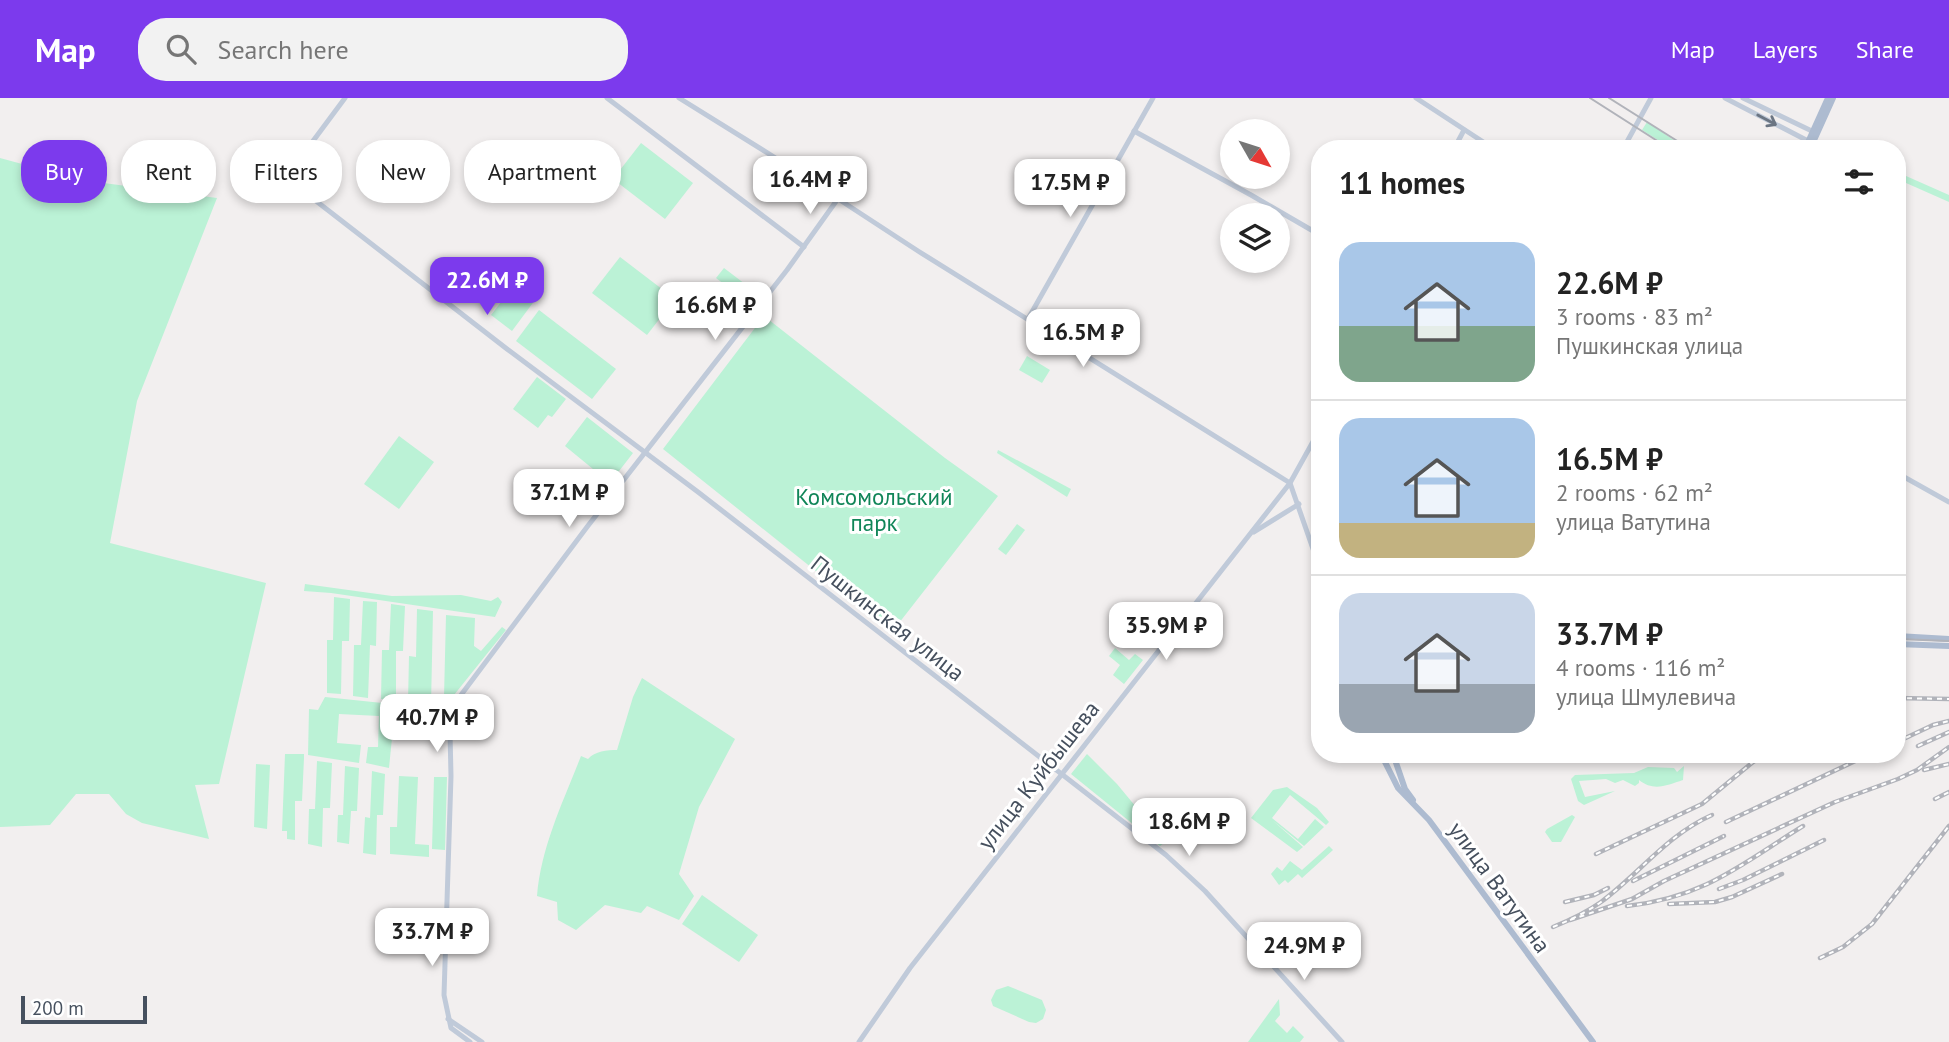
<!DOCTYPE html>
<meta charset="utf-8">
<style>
:root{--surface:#fff;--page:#f2f2f2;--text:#222;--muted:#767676;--line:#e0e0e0;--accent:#7c3aed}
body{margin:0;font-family:"PT Sans",sans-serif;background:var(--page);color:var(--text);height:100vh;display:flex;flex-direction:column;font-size:26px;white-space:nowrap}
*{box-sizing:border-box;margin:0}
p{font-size:23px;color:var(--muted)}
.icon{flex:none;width:38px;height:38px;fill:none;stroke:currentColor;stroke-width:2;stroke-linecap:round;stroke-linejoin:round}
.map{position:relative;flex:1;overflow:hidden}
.details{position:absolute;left:1311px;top:42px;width:595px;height:623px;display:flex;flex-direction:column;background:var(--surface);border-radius:28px;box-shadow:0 4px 10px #0003}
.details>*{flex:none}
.hud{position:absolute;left:21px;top:42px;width:665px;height:63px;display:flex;gap:14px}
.needle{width:46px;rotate:129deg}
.buttons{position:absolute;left:1220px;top:21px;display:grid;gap:14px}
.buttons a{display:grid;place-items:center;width:70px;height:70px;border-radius:50%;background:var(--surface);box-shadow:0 4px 10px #0003;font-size:35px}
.scale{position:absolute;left:21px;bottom:18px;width:126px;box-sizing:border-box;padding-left:7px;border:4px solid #46505e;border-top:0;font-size:19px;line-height:24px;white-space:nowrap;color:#46505e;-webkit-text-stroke:5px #fff;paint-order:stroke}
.price{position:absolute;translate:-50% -60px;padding:0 16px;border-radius:14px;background:#fff;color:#222;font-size:23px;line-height:46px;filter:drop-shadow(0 2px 4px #0008)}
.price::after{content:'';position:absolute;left:50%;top:42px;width:21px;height:16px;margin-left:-10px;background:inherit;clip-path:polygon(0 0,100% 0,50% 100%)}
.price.active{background:var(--accent);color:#fff}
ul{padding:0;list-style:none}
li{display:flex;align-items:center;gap:21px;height:175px;padding:0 28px}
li+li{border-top:2px solid var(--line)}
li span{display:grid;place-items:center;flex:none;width:196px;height:140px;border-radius:21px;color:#555}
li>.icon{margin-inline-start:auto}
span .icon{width:84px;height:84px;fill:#fffc;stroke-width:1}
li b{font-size:30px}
h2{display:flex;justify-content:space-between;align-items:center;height:84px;padding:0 28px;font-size:30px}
.pill{padding:0 24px;border-radius:28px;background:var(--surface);box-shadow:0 4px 10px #0003;font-size:24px;line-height:63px}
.pill.active{background:var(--accent);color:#fff}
header{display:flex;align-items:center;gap:42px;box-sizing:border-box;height:98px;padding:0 35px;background:var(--accent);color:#fff}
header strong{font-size:33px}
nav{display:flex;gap:38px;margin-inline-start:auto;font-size:24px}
.search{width:490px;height:63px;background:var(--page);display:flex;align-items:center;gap:18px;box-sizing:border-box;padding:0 24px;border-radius:28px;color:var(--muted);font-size:26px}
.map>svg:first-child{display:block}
</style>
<header>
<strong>Map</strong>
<div class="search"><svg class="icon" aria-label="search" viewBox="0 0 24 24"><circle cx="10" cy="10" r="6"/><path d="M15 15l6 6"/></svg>Search here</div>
<nav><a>Map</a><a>Layers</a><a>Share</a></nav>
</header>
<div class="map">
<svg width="1949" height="944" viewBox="0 0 1949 944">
<rect width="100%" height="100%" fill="#f2efef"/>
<g fill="#bbf2d6">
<polygon points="1647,24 1687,51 1672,51 1642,32"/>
<polygon points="641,45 693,85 665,121 613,81"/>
<polygon points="0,60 81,82 217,100 137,303 110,445 266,485 219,686 195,687 209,741 142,725 126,716 109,696 76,696 50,727 0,729"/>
<polygon points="1897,74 1949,97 1949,104 1897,81"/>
<polygon points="620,159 675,201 647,237 592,195"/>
<polygon points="724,170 745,186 737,196 716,180"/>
<polygon points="515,186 535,202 512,233 491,217"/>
<polygon points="539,212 616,271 592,301 516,243"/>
<polygon points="764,218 945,360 998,398 892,534 663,351"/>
<polygon points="1027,258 1050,272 1042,285 1019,272"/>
<polygon points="537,279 566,301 552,319 548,317 538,330 513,311"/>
<polygon points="587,319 633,355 588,413 571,400 593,371 565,348"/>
<polygon points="399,338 434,364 399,411 364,386"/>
<polygon points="998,352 1071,391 1067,399 997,355"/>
<polygon points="1017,426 1025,432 1006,457 998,451"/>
<polygon points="305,486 392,498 461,497 491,503 498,499 502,504 495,519 331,495 304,493"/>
<polygon points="334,499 350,501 349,543 342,543 341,596 327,595 327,542 333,542"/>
<polygon points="363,503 377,504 376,548 370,547 368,600 353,598 354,547 361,547"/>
<polygon points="1167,505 1179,515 1154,546 1148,545 1152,539 1141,526 1156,508"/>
<polygon points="391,506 405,508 403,553 396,553 396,603 381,601 382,552 389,552"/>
<polygon points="417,511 433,513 431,607 408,604 409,558 416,559"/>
<polygon points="446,517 475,520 474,548 481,553 502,529 506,532 450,602 444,599"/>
<polygon points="1115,550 1129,562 1135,556 1143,562 1124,586 1113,577 1120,567 1109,558"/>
<path d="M642 580 735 641 699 709 679 776 694 798 679 822 647 808 641 815 605 807 576 832 558 822 557 804 537 798C541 749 563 704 581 658L588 661C595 653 607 652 617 652L633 599Z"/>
<polygon points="325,599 411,608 408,641 392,640 389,670 366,665 368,649 378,649 379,618 339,616 337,645 361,647 359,665 308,657 309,611 318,612"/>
<polygon points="285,656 304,656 304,660 302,703 295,703 295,742 287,741 287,733 282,733"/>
<polygon points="1087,656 1117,686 1165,744 1160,748 1071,676"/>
<polygon points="317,663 332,665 330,710 323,710 322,749 308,746 309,711 315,711"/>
<polygon points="256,666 270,667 267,731 254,729"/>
<polygon points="345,668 359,670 357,713 351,713 349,746 337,744 338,717 343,717"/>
<path d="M1684 668 1683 682C1667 687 1654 694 1639 682V685L1635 688 1623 682 1615 685 1606 681 1579 683 1585 699 1615 693 1584 707 1578 703 1571 681 1575 677 1634 675 1648 669 1674 670 1677 674Z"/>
<polygon points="372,673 385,676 383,717 377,717 376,757 363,755 365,719 370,720"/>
<polygon points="399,678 418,679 415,746 429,747 429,759 390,756 390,729 397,729"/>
<polygon points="434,679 447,679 445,752 432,751"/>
<polygon points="1287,689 1317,710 1329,724 1326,727 1290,697 1272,720 1298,741 1315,721 1324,729 1304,748 1272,722 1303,749 1297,754 1251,720 1273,692"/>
<polygon points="1572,717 1575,719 1561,744 1552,744 1545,734 1547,731"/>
<polygon points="1329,748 1333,752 1302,780 1298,776 1288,785 1285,782 1279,787 1271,776 1277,769 1282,773 1290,763 1302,772"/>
<polygon points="702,797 758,837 739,864 682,826"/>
<polygon points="1008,888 1042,902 1046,912 1043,921 1036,925 1029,924 993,908 991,902 996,892"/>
<polygon points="1279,901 1280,917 1275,923 1287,935 1293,928 1304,939 1300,944 1248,944"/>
</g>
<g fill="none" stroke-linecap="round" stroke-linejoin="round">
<g stroke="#c0cad9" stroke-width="5">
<polyline points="345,0 287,78 289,82 507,251 698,394 1166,757 1205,793 1342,944"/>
<polyline points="607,0 804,149"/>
<polyline points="679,0 774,59 918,153 1290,385 1320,471"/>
<polyline points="1416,0 1494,51"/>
<polyline points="1725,0 1812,45"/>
<polyline points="1743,0 1816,35"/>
<polyline points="1134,33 1251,97 1320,137"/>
<polyline points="1454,51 1464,32"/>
<polyline points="1623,51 1651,0"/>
<polyline points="1028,221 1153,0"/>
<polyline points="1897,375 1949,404"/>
<polyline points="1254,434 1299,406"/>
<polyline points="448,921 482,944"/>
<polyline points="470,944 451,930 444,897 451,678 450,635 455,605 587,429 787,172 837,102"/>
<polyline points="859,944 910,870 1290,385 1320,331"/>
</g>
<g stroke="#adbbd0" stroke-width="6">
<polyline points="1805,51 1828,0"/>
<polyline points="1810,51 1833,0"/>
<polyline points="1897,538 1949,541"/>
<polyline points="1897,546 1949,548"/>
<polyline points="1381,656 1398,690 1429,722 1593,944"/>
<polyline points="1393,656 1405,691 1413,702"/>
</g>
<g stroke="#b1b3ba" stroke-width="2">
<polyline points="1590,0 1670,51"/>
<polyline points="1609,0 1690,51"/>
<polyline points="1897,541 1949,543"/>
</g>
<defs>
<g id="rail">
<polyline points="1897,600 1949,601"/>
<polyline points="1897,644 1933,627 1949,623"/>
<polyline points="1918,648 1949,634"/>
<polyline points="1924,672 1949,666"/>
<polyline points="1935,701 1949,694"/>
<polyline points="1726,724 1870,656"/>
<polyline points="1596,756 1702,706 1753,664 1766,656"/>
<polyline points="1633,783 1724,738"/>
<polyline points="1719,791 1743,782 1824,742"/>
<polyline points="1565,804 1594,797 1608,790"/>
<polyline points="1669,806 1715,804 1732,799 1782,776"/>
<path d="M1627 808C1705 799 1740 767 1803 728"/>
<polyline points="1570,822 1632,801 1664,783 1835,704 1898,681 1917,672 1949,649"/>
<path d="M1553 829C1570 822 1587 814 1601 804 1640 775 1667 737 1712 717"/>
<polyline points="1820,860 1843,849 1872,826 1949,728"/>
</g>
</defs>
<use href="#rail" stroke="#b1b3ba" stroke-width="4.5"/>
<use href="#rail" stroke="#fff" stroke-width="2" stroke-dasharray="5" stroke-linecap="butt"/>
</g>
<defs><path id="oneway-shaft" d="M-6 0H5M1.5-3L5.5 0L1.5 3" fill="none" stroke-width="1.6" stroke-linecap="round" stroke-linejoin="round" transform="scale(1.75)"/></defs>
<use stroke="#6b7583" href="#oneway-shaft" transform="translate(1767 22) rotate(28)"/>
<g text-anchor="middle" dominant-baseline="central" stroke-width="6" stroke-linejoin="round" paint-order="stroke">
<g font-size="23" fill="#108558" stroke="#fff">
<text x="874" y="398">Комсомольский<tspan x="874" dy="26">парк</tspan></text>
</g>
<g font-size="23" fill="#46505e" stroke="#fff">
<text transform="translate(888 520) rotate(38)">Пушкинская улица</text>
<text transform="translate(1038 677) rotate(-52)">улица Куйбышева</text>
<text transform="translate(1500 789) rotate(54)">улица Ватутина</text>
</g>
</g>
</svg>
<div class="buttons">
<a><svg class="needle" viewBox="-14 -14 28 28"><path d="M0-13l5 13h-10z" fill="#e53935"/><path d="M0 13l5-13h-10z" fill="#767676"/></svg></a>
<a><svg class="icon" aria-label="layers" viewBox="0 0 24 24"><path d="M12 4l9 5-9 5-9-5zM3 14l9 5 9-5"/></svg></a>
</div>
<div class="scale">200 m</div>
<b class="price" style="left:810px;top:118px">16.4M ₽</b>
<b class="price" style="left:1070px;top:121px">17.5M ₽</b>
<b class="price active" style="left:487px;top:219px">22.6M ₽</b>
<b class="price" style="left:715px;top:244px">16.6M ₽</b>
<b class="price" style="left:1083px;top:271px">16.5M ₽</b>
<b class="price" style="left:569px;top:431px">37.1M ₽</b>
<b class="price" style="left:1166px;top:564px">35.9M ₽</b>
<b class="price" style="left:437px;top:656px">40.7M ₽</b>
<b class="price" style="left:1189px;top:760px">18.6M ₽</b>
<b class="price" style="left:432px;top:870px">33.7M ₽</b>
<b class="price" style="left:1304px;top:884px">24.9M ₽</b>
<div class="hud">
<a class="pill active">Buy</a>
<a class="pill">Rent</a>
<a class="pill">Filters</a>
<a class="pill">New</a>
<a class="pill">Apartment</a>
</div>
<section class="details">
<h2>11 homes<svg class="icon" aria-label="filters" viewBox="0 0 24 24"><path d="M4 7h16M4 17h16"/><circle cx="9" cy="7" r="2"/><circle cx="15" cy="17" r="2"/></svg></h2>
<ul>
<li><span style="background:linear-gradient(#a9c7e8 60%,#7fa58c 0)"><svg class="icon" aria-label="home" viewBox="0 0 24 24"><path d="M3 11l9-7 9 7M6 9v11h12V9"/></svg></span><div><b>22.6M ₽</b><p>3 rooms · 83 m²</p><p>Пушкинская улица</p></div></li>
<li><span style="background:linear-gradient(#a9c7e8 75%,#c2b280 0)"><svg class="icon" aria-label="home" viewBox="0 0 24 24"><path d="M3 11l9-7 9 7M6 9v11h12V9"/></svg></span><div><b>16.5M ₽</b><p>2 rooms · 62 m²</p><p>улица Ватутина</p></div></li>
<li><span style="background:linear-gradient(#c9d6e8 65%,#9aa5b1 0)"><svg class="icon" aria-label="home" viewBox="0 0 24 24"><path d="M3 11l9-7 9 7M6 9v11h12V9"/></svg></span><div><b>33.7M ₽</b><p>4 rooms · 116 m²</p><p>улица Шмулевича</p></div></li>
</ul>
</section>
</div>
